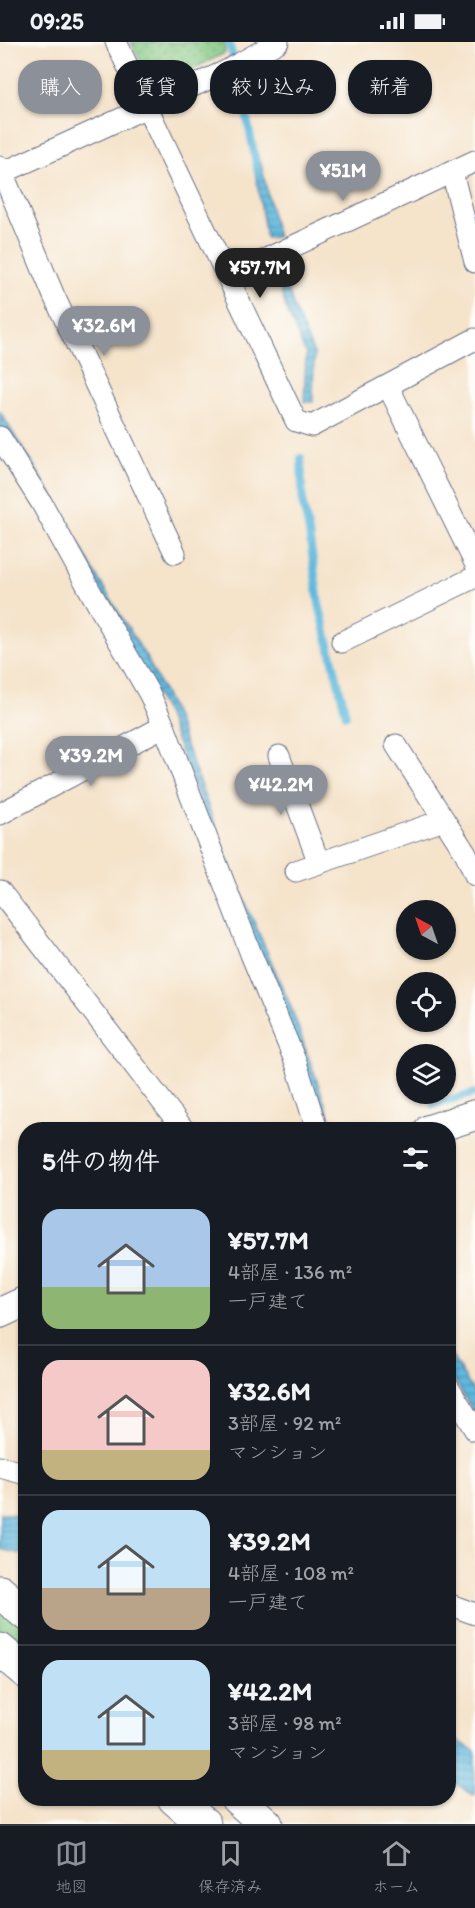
<!DOCTYPE html>
<html lang="ja">
<meta charset="utf-8">
<style>
:root{--surface:#171b24;--page:#20242c;--text:#f1f3f6;--muted:#9ea1a6;--line:#363941;--accent:#8c9099}
body{margin:0;font-family:Itim,"Klee One",sans-serif;background:var(--page);color:var(--text);height:100vh;display:flex;flex-direction:column;font-size:22px;white-space:nowrap}
*{box-sizing:border-box;margin:0}
p{font-size:20px;color:var(--muted)}
.icon{flex:none;width:33px;height:33px;fill:none;stroke:currentColor;stroke-width:2;stroke-linecap:round;stroke-linejoin:round}
.map{position:relative;flex:1;overflow:hidden}
.sheet{position:absolute;left:18px;top:1080px;width:438px;height:684px;display:flex;flex-direction:column;background:var(--surface);border-radius:24px;box-shadow:0 2px 4px #0004}
.sheet>*{flex:none}
.top-card{position:absolute;left:18px;top:18px;width:440px;height:54px;display:flex;gap:12px}
.needle{width:39px;rotate:320deg}
.controls{position:absolute;left:396px;top:858px;display:grid;gap:12px}
.controls a{display:grid;place-items:center;width:60px;height:60px;border-radius:50%;background:var(--surface);box-shadow:0 2px 4px #0004;font-size:30px}
.price{position:absolute;translate:-50% -51px;padding:0 14px;border-radius:21px;background:var(--accent);color:#fff;font-size:20px;line-height:39px;filter:drop-shadow(0 2px 3px #0008)}
.price::after{content:'';position:absolute;left:50%;top:36px;width:18px;height:14px;margin-left:-9px;background:inherit;clip-path:polygon(0 0,100% 0,50% 100%)}
.price.selected{background:#222;color:#fff}
ul{padding:0;list-style:none}
li{display:flex;align-items:center;gap:18px;height:150px;padding:0 24px}
li+li{border-top:2px solid var(--line)}
li span{display:grid;place-items:center;flex:none;width:168px;height:120px;border-radius:18px;color:#555}
li>.icon{margin-inline-start:auto}
span .icon{width:72px;height:72px;fill:#fffc;stroke-width:1}
li b{font-size:26px}
h2{display:flex;justify-content:space-between;align-items:center;height:72px;padding:0 24px;font-size:26px}
.pill{padding:0 21px;border-radius:24px;background:var(--surface);box-shadow:0 2px 4px #0004;font-size:21px;line-height:54px}
.pill.selected{background:var(--accent);color:#fff}
.status{display:flex;justify-content:space-between;align-items:center;height:42px;padding:0 30px;background:var(--surface);direction:ltr}
.status svg{height:16px;fill:currentColor}
.tab-bar{display:flex;justify-content:space-around;align-items:center;height:84px;border-top:2px solid var(--line);background:var(--surface);font-size:16px;color:var(--muted)}
.tab-bar a{display:grid;justify-items:center;gap:3px}
.tab-bar .selected{color:var(--accent)}
.map>svg:first-child{display:block}
</style>
<div class="status"><b>09:25</b><svg viewBox="0 0 49 12"><path d="M0 12V9h3v3zM5 12V6h3v6zM10 12V3h3v9zM15 12V0h3v12zM26 1h20v11H26zM47 4h2v5h-2z"/></svg></div>
<div class="map">
<svg width="475" height="1782" viewBox="0 0 475 1782">
<defs>
<pattern id="grass-tufts" width="24" height="20" patternUnits="userSpaceOnUse" patternTransform="scale(1.5)"><rect width="24" height="20" fill="#83c782"/><path d="M3 7l-1-3M5 7V3M7 7l1-3M15 17l-1-3M17 17v-4M19 17l1-3" fill="none" stroke="#6aa26e"/></pattern>
<pattern id="park-dots" width="8" height="8" patternUnits="userSpaceOnUse" patternTransform="scale(1.5)"><rect width="8" height="8" fill="#83c782"/><path d="M2 2h.1M6 6h.1" fill="none" stroke="#6aa26e" stroke-width="1.8" stroke-linecap="round"/></pattern>
<pattern id="water-rules" width="6" height="5" patternUnits="userSpaceOnUse" patternTransform="scale(1.5)"><rect width="6" height="5" fill="#60b9dd"/><path d="M0 2.5h6" fill="none" stroke="#4e97b6"/></pattern>
</defs>
<rect width="100%" height="100%" fill="#fdfcf7"/>
<filter id="ink" filterUnits="userSpaceOnUse"><feTurbulence type="fractalNoise" baseFrequency=".0167" numOctaves="2"/><feDisplacementMap in="SourceGraphic" scale="12" xChannelSelector="R" yChannelSelector="G"/><feConvolveMatrix kernelMatrix="1 2 1 2 8 2 1 2 1" color-interpolation-filters="sRGB"/></filter>
<filter id="wash" filterUnits="userSpaceOnUse"><feTurbulence type="fractalNoise" baseFrequency=".008" numOctaves="4" result="noise"/><feDisplacementMap in="SourceGraphic" scale="24" xChannelSelector="R" yChannelSelector="G"/><feGaussianBlur stdDeviation="1.35" result="paint"/><feColorMatrix in="noise" values="0 0 0 0 0 0 0 0 0 0 0 0 0 0 0 0 0 1.4 0 .05"/><feComposite in="paint" operator="in"/></filter>
<g filter="url(#wash)">
<rect width="100%" height="100%" fill="#f5e3ca"/>
<polygon fill="url(#grass-tufts)" stroke="#4f7b70" stroke-width="1.5" points="0,1564 25,1586 25,1609 0,1588"/>
<polygon fill="url(#park-dots)" stroke="#4f7b70" stroke-width="1.5" points="131,0 224,0 225,11 161,43 149,37"/>
<g fill="url(#water-rules)" stroke="#3e749e" stroke-width="1.5">
<polygon points="258,119 261,121 277,195 266,196 254,122"/>
<polygon points="282,227 294,266 314,312 313,360 304,360 306,312 287,269 275,229"/>
<polygon points="0,370 52,452 99,538 148,618 174,671 231,827 291,965 334,1087 326,1087 165,669 10,399 0,385"/>
<polygon points="448,1308 475,1352 475,1373 449,1329"/>
<polygon points="0,1471 25,1474 25,1513 0,1507"/>
<polygon points="448,1693 475,1709 475,1754 449,1737"/>
</g>
<g fill="none" stroke-linecap="round" stroke-linejoin="round">
<g stroke="#60b9dd" stroke-width="8">
<polyline points="229,0 242,52 258,130"/>
<polyline points="301,416 303,464 308,484 319,562 346,673"/>
<polyline points="433,1063 475,1051"/>
</g>
</g>
</g>
<g filter="url(#ink)">
<g fill="none" stroke-linecap="round" stroke-linejoin="round">
<defs>
<g id="street">
<polyline points="116,0 296,379 312,384 475,297"/>
<polyline points="0,125 54,254 175,511"/>
<polyline points="452,130 475,220"/>
<polyline points="0,132 226,29 278,0"/>
<polyline points="228,235 475,119"/>
<polyline points="388,344 475,521"/>
<polyline points="0,395 41,460 93,554 150,653 164,684 251,912 296,1021 317,1088"/>
<polyline points="342,600 475,535"/>
<polyline points="396,703 466,812 475,833"/>
<polyline points="279,714 319,821"/>
<polyline points="0,772 164,684"/>
<polyline points="296,829 444,778"/>
<polyline points="0,849 184,1088"/>
<polyline points="448,1344 475,1388"/>
<polyline points="0,1425 26,1432"/>
<polyline points="448,1562 475,1572"/>
</g>
<g id="secondary">
<polyline points="429,1088 475,1073"/>
<polyline points="0,1271 26,1259"/>
</g>
<g id="highway">
<polyline points="0,1550 26,1572"/>
<polyline points="0,1608 26,1630"/>
<polyline points="174,1756 204,1782"/>
<polyline points="237,1756 266,1782"/>
</g>
</defs>
<use href="#street" stroke="#676e84" stroke-width="23"/>
<use href="#secondary" stroke="#676e84" stroke-width="32"/>
<use href="#highway" stroke="#676e84" stroke-width="35"/>
<use href="#street" stroke="#fff" stroke-width="21"/>
<use href="#secondary" stroke="#fff" stroke-width="30"/>
<use href="#highway" stroke="#fff" stroke-width="33"/>
</g>
</g>
</svg>
<div class="controls">
<a><svg class="needle" viewBox="-14 -14 28 28"><path d="M0-13l5 13h-10z" fill="#e53935"/><path d="M0 13l5-13h-10z" fill="#9ea1a6"/></svg></a>
<a><svg class="icon" aria-label="locate" viewBox="0 0 24 24"><circle cx="12" cy="12" r="6"/><path d="M12 2v4M12 18v4M2 12h4M18 12h4"/></svg></a>
<a><svg class="icon" aria-label="layers" viewBox="0 0 24 24"><path d="M12 4l9 5-9 5-9-5zM3 14l9 5 9-5"/></svg></a>
</div>
<b class="price" style="left:343px;top:160px">¥51M</b>
<b class="price selected" style="left:260px;top:257px">¥57.7M</b>
<b class="price" style="left:104px;top:315px">¥32.6M</b>
<b class="price" style="left:91px;top:745px">¥39.2M</b>
<b class="price" style="left:281px;top:774px">¥42.2M</b>
<div class="top-card">
<a class="pill selected">購入</a>
<a class="pill">賃貸</a>
<a class="pill">絞り込み</a>
<a class="pill">新着</a>
</div>
<section class="sheet">
<h2>5件の物件<svg class="icon" aria-label="filters" viewBox="0 0 24 24"><path d="M4 7h16M4 17h16"/><circle cx="9" cy="7" r="2"/><circle cx="15" cy="17" r="2"/></svg></h2>
<ul>
<li><span style="background:linear-gradient(#a9c7e8 65%,#8fb573 0)"><svg class="icon" aria-label="home" viewBox="0 0 24 24"><path d="M3 11l9-7 9 7M6 9v11h12V9"/></svg></span><div><b>¥57.7M</b><p>4部屋 · 136 m²</p><p>一戸建て</p></div></li>
<li><span style="background:linear-gradient(#f6c9c9 75%,#c2b280 0)"><svg class="icon" aria-label="home" viewBox="0 0 24 24"><path d="M3 11l9-7 9 7M6 9v11h12V9"/></svg></span><div><b>¥32.6M</b><p>3部屋 · 92 m²</p><p>マンション</p></div></li>
<li><span style="background:linear-gradient(#bfe0f5 65%,#b9a48a 0)"><svg class="icon" aria-label="home" viewBox="0 0 24 24"><path d="M3 11l9-7 9 7M6 9v11h12V9"/></svg></span><div><b>¥39.2M</b><p>4部屋 · 108 m²</p><p>一戸建て</p></div></li>
<li><span style="background:linear-gradient(#bfe0f5 75%,#c2b280 0)"><svg class="icon" aria-label="home" viewBox="0 0 24 24"><path d="M3 11l9-7 9 7M6 9v11h12V9"/></svg></span><div><b>¥42.2M</b><p>3部屋 · 98 m²</p><p>マンション</p></div></li>
</ul>
</section>
</div>
<nav class="tab-bar">
<a class="selected"><svg class="icon" aria-label="map" viewBox="0 0 24 24"><path d="M3 6l6-2 6 2 6-2v14l-6 2-6-2-6 2zM9 4v14M15 6v14"/></svg>地図</a>
<a><svg class="icon" aria-label="saved" viewBox="0 0 24 24"><path d="M7 4h10v16l-5-4-5 4z"/></svg>保存済み</a>
<a><svg class="icon" aria-label="home" viewBox="0 0 24 24"><path d="M3 11l9-7 9 7M6 9v11h12V9"/></svg>ホーム</a>
</nav>
